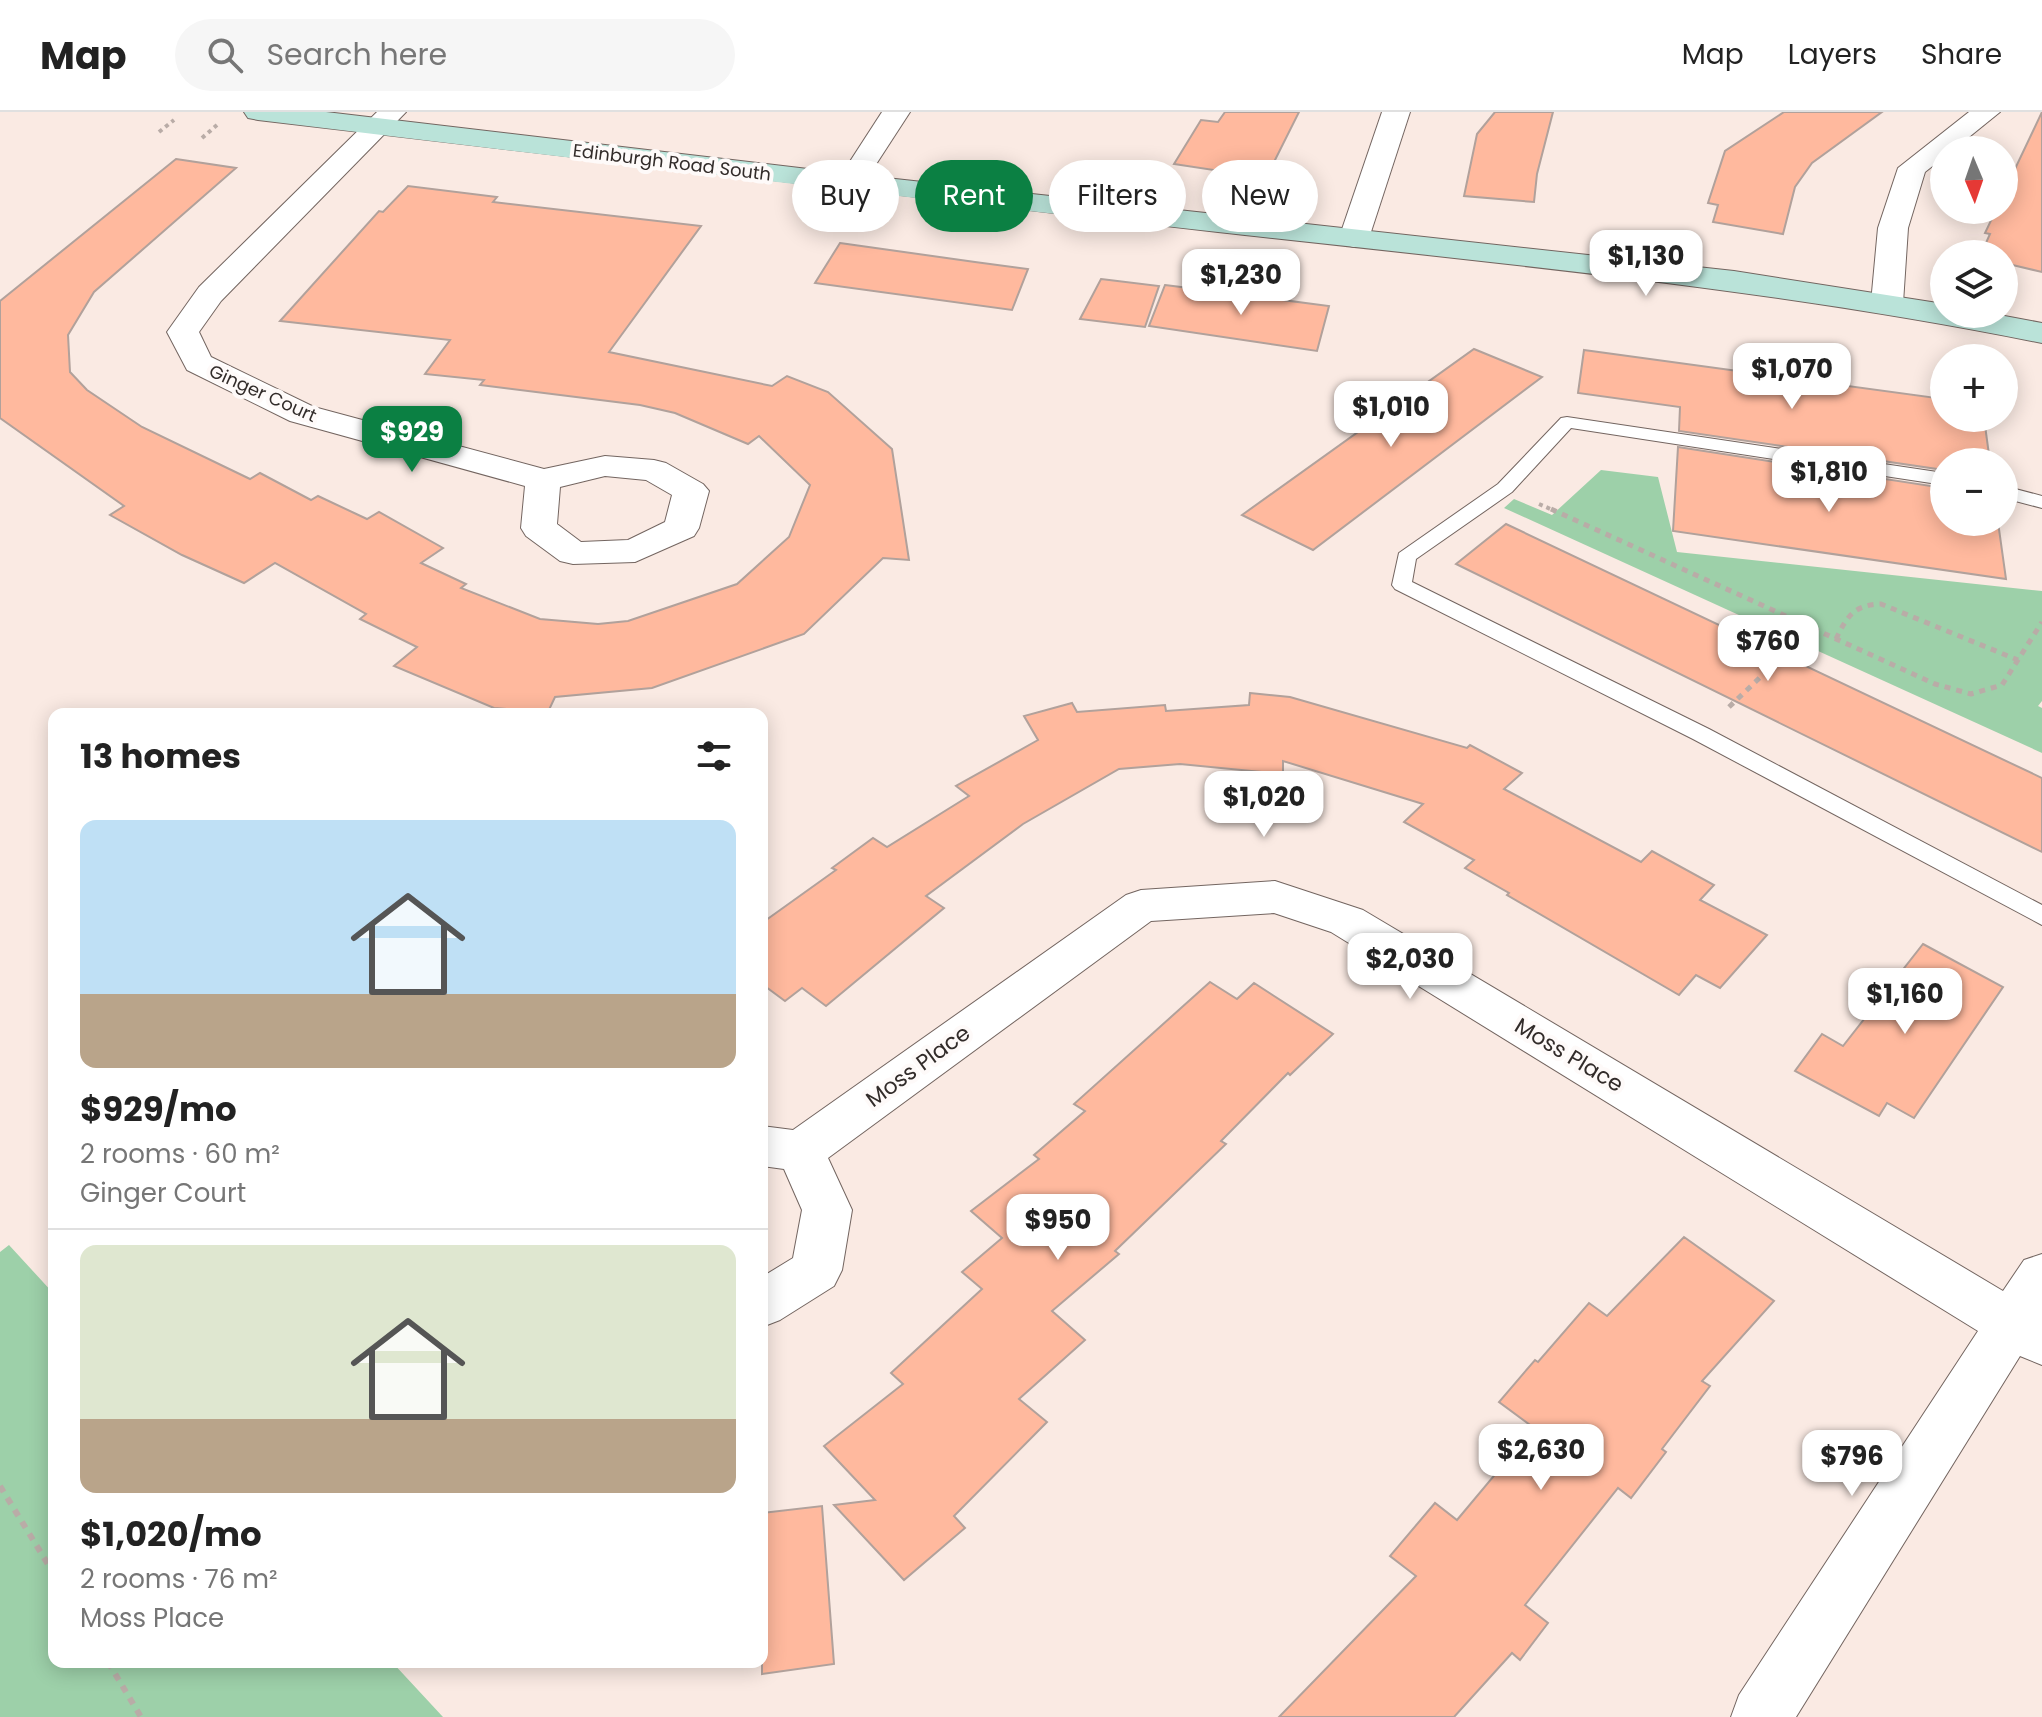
<!DOCTYPE html>
<meta charset="utf-8">
<style>
:root{--surface:#fff;--page:#f6f6f6;--text:#222;--muted:#767676;--line:#e0e0e0;--accent:#0b8043}
body{margin:0;font-family:Poppins,sans-serif;background:var(--page);color:var(--text);height:100vh;display:flex;flex-direction:column;font-size:30px;white-space:nowrap}
*{box-sizing:border-box;margin:0}
p{font-size:26px;color:var(--muted)}
.icon{flex:none;width:44px;height:44px;fill:none;stroke:currentColor;stroke-width:2;stroke-linecap:round;stroke-linejoin:round}
.map{position:relative;flex:1;overflow:hidden}
.details{position:absolute;left:48px;top:596px;width:720px;height:960px;display:flex;flex-direction:column;background:var(--surface);border-radius:16px;box-shadow:0 4px 20px #0003}
.details>*{flex:none}
.banner{position:absolute;left:792px;top:48px;width:760px;height:72px;display:flex;gap:16px}
.needle{width:52px;rotate:178deg}
.fabs{position:absolute;left:1930px;top:24px;display:grid;gap:16px}
.fabs a{display:grid;place-items:center;width:88px;height:88px;border-radius:50%;background:var(--surface);box-shadow:0 4px 20px #0003;font-size:40px}
.price{position:absolute;translate:-50% -68px;padding:0 18px;border-radius:16px;background:#fff;color:#222;font-size:26px;line-height:52px;filter:drop-shadow(0 2px 4px #0008)}
.price::after{content:'';position:absolute;left:50%;top:48px;width:24px;height:18px;margin-left:-12px;background:inherit;clip-path:polygon(0 0,100% 0,50% 100%)}
.price.active{background:var(--accent);color:#fff}
ul{padding:0;list-style:none}
li{display:grid;align-content:center;gap:16px;height:424px;padding:0 32px}
li+li{border-top:2px solid var(--line)}
li span{display:grid;place-items:center;height:248px;border-radius:16px;color:#555}
li>.icon{margin-inline-start:auto}
span .icon{width:144px;height:144px;fill:#fffc;stroke-width:1}
li b{font-size:34px}
h2{display:flex;justify-content:space-between;align-items:center;height:96px;padding:0 32px;font-size:34px}
.tag{padding:0 28px;border-radius:36px;background:var(--surface);box-shadow:0 4px 20px #0003;font-size:28px;line-height:72px}
.tag.active{background:var(--accent);color:#fff}
header{display:flex;align-items:center;gap:48px;box-sizing:border-box;height:112px;padding:0 40px;background:var(--surface);border-bottom:2px solid var(--line)}
header strong{font-size:38px}
nav{display:flex;gap:44px;margin-inline-start:auto;font-size:28px}
.search{width:560px;height:72px;background:var(--page);display:flex;align-items:center;gap:20px;box-sizing:border-box;padding:0 28px;border-radius:44px;color:var(--muted);font-size:30px}
.map>svg:first-child{display:block}
</style>
<header>
<strong>Map</strong>
<div class="search"><svg class="icon" aria-label="search" viewBox="0 0 24 24"><circle cx="10" cy="10" r="6"/><path d="M15 15l6 6"/></svg>Search here</div>
<nav><a>Map</a><a>Layers</a><a>Share</a></nav>
</header>
<div class="map">
<svg width="2042" height="1605" viewBox="0 0 2042 1605">
<rect width="100%" height="100%" fill="#faeae3"/>
<g fill="#9dd0a9">
<polygon points="1601,358 1658,365 1677,440 2042,479 2042,589 2038,594 2042,596 2042,641 1504,396 1514,387 1552,403"/>
<polygon points="9,1133 54,1182 54,1550 392,1550 443,1605 0,1605 0,1140"/>
</g>
<g fill="#ffb99e" stroke="#b1a19b" stroke-width="2">
<polygon points="1225,0 1299,0 1266,66 1174,52 1201,8 1218,10"/>
<polygon points="1495,0 1553,0 1537,62 1534,90 1464,84 1477,22"/>
<polygon points="1784,0 1882,0 1812,51 1795,75 1783,122 1713,110 1718,93 1708,91 1725,39"/>
<polygon points="2042,0 2042,160 2004,151 2004,142 1981,142 1990,122 1985,121 1996,98 2004,98 2004,80"/>
<polygon points="176,47 236,56 94,180 68,223 70,260 87,278 142,315 250,367 260,361 311,388 318,384 367,407 379,400 443,436 421,451 466,472 461,476 540,507 598,512 628,509 737,472 789,425 810,373 759,324 748,332 675,301 640,293 480,273 484,268 425,262 450,228 280,209 379,99 383,100 408,74 497,85 493,90 701,114 609,240 772,274 787,264 828,280 892,337 909,448 883,446 804,522 652,576 555,585 548,600 494,596 394,554 417,535 360,507 366,502 275,451 244,471 182,443 110,403 124,394 0,306 0,189"/>
<polygon points="840,131 975,150 1028,157 1012,198 815,171"/>
<polygon points="1101,167 1159,174 1145,215 1080,207"/>
<polygon points="1165,173 1213,179 1329,194 1317,239 1149,214"/>
<polygon points="1474,237 1542,265 1313,438 1242,403"/>
<polygon points="1584,238 1944,287 1944,306 1984,306 1990,350 1944,350 1944,358 1679,319 1680,295 1578,281"/>
<polygon points="1678,335 1944,376 1944,410 1998,410 2006,467 1673,419"/>
<polygon points="1506,412 2042,666 2042,740 1456,452"/>
<polygon points="1250,581 1290,585 1467,636 1470,633 1522,661 1504,677 1641,750 1652,739 1714,773 1700,788 1767,823 1720,876 1696,863 1679,883 1507,783 1509,781 1465,756 1474,748 1404,710 1423,692 1283,649 1283,662 1180,652 1119,657 1023,712 926,784 944,796 826,894 802,876 785,889 762,872 762,811 836,758 832,756 873,726 887,735 969,684 956,674 1038,628 1024,604 1072,591 1077,600 1165,593 1166,599 1249,593"/>
<polygon points="1923,832 2003,875 1914,1006 1887,991 1879,1004 1795,959 1822,922 1843,934"/>
<polygon points="1210,870 1237,887 1254,871 1333,922 1290,963 1288,961 1221,1029 1226,1032 1115,1139 1119,1142 1052,1199 1085,1228 1019,1287 1047,1310 954,1404 965,1416 904,1468 834,1393 875,1388 824,1334 903,1272 891,1261 982,1177 962,1160 1002,1126 971,1099 1039,1047 1034,1043 1085,999 1074,992"/>
<polygon points="1684,1125 1774,1189 1702,1269 1710,1274 1662,1337 1666,1340 1631,1386 1618,1376 1525,1493 1548,1511 1520,1548 1512,1541 1454,1605 1279,1605 1416,1464 1390,1444 1435,1391 1457,1408 1534,1316 1499,1290 1535,1248 1538,1250 1589,1191 1607,1204"/>
<polygon points="822,1394 834,1552 762,1562 762,1401"/>
</g>
<g fill="none" stroke-linecap="round" stroke-linejoin="round">
<defs>
<g id="service">
<polygon points="1567,305 1944,361 1944,373 1571,316 1512,380 1416,447 1412,470 1709,617 2042,793 2042,813 1693,627 1395,477 1392,473 1399,441 1498,372 1561,306"/>
<polygon points="2004,374 2042,384 2042,396 2004,386"/>
</g>
<g id="minor">
<path d="M377 0H406L221 189 199 220 211 245 314 295 544 357 605 344 654 348 666 351 703 372 709 379 699 416 694 424 635 450 573 452 560 449 526 424 521 416 525 374 290 309 187 258 167 220 199 175ZM605 364 646 368 672 383 665 410 628 428 581 430 557 412 560 375Z"/>
<polygon points="882,0 910,0 860,77 850,80 840,77 836,71"/>
<polygon points="1382,0 1410,0 1369,126 1365,132 1354,135 1343,132 1339,126"/>
<polygon points="1969,0 2000,0 1953,38 1944,38 1944,45 1925,60 1908,116 1903,191 1898,198 1887,200 1876,198 1871,191 1878,116 1898,56"/>
<polygon points="1275,769 1363,798 2003,1179 2024,1148 2042,1142 2042,1253 2020,1244 1796,1605 1731,1605 1739,1583 1978,1219 1331,820 1274,801 1151,809 828,1046 852,1098 842,1158 834,1174 780,1208 762,1215 762,1165 793,1146 802,1098 784,1057 762,1054 762,1014 793,1018 1126,783 1141,778"/>
</g>
<path id="secondary" d="M244 0H326L850 62 1734 159 1944 192V202H1994L2042 211V231C1770 176 1494 151 1218 120 898 85 578 47 258 8L248 6Z"/>
</defs>
<use href="#service" stroke="#736560" stroke-width="2"/>
<use href="#minor" stroke="#736560" stroke-width="2"/>
<use href="#secondary" stroke="#736560" stroke-width="2"/>
<g stroke="#b9aca7" stroke-width="4" stroke-dasharray="4 4" stroke-linecap="butt">
<polyline points="159,20 174,8"/>
<polyline points="202,26 217,13"/>
<polyline points="1539,392 1555,399"/>
</g>
<g stroke="#b9aca7" stroke-width="5" stroke-dasharray="6 6" stroke-linecap="butt">
<polyline points="1551,397 1935,572 1971,582 2002,573 2042,510"/>
<path d="M1836 527C1847 504 1854 493 1881 492L2018 548"/>
<polyline points="1729,595 1812,516"/>
</g>
<g stroke="#b9aca7" stroke-width="6" stroke-dasharray="7 7" stroke-linecap="butt">
<polyline points="0,1374 54,1462"/>
<polyline points="108,1550 141,1605"/>
</g>
<use href="#service" fill="#fff" fill-rule="evenodd"/>
<use href="#minor" fill="#fff" fill-rule="evenodd"/>
<use href="#secondary" fill="#bae3d9" fill-rule="evenodd"/>
</g>
<g text-anchor="middle" dominant-baseline="central" stroke-width="8" stroke-linejoin="round" paint-order="stroke">
<g font-size="18" fill="#322c2a" stroke="#fefaf9">
<text transform="translate(672 50) rotate(7)">Edinburgh Road South</text>
<text transform="translate(263 281) rotate(24)">Ginger Court</text>
</g>
<g font-size="22" fill="#322c2a" stroke="#fefaf9">
<text transform="translate(1569 943) rotate(31)">Moss Place</text>
<text transform="translate(918 954) rotate(-36)">Moss Place</text>
</g>
</g>
</svg>
<div class="fabs">
<a><svg class="needle" viewBox="-14 -14 28 28"><path d="M0-13l5 13h-10z" fill="#e53935"/><path d="M0 13l5-13h-10z" fill="#767676"/></svg></a>
<a><svg class="icon" aria-label="layers" viewBox="0 0 24 24"><path d="M12 4l9 5-9 5-9-5zM3 14l9 5 9-5"/></svg></a>
<a>+</a>
<a>−</a>
</div>
<b class="price" style="left:1646px;top:186px">$1,130</b>
<b class="price" style="left:1241px;top:205px">$1,230</b>
<b class="price" style="left:1792px;top:299px">$1,070</b>
<b class="price" style="left:1391px;top:337px">$1,010</b>
<b class="price active" style="left:412px;top:362px">$929</b>
<b class="price" style="left:1829px;top:402px">$1,810</b>
<b class="price" style="left:1768px;top:571px">$760</b>
<b class="price" style="left:1264px;top:727px">$1,020</b>
<b class="price" style="left:1410px;top:889px">$2,030</b>
<b class="price" style="left:1905px;top:924px">$1,160</b>
<b class="price" style="left:1058px;top:1150px">$950</b>
<b class="price" style="left:1541px;top:1380px">$2,630</b>
<b class="price" style="left:1852px;top:1386px">$796</b>
<div class="banner">
<a class="tag">Buy</a>
<a class="tag active">Rent</a>
<a class="tag">Filters</a>
<a class="tag">New</a>
</div>
<section class="details">
<h2>13 homes<svg class="icon" aria-label="filters" viewBox="0 0 24 24"><path d="M4 7h16M4 17h16"/><circle cx="9" cy="7" r="2"/><circle cx="15" cy="17" r="2"/></svg></h2>
<ul>
<li><span style="background:linear-gradient(#bfe0f5 70%,#b9a48a 0)"><svg class="icon" aria-label="home" viewBox="0 0 24 24"><path d="M3 11l9-7 9 7M6 9v11h12V9"/></svg></span><div><b>$929/mo</b><p>2 rooms · 60 m²</p><p>Ginger Court</p></div></li>
<li><span style="background:linear-gradient(#dfe7d0 70%,#b9a48a 0)"><svg class="icon" aria-label="home" viewBox="0 0 24 24"><path d="M3 11l9-7 9 7M6 9v11h12V9"/></svg></span><div><b>$1,020/mo</b><p>2 rooms · 76 m²</p><p>Moss Place</p></div></li>
</ul>
</section>
</div>
